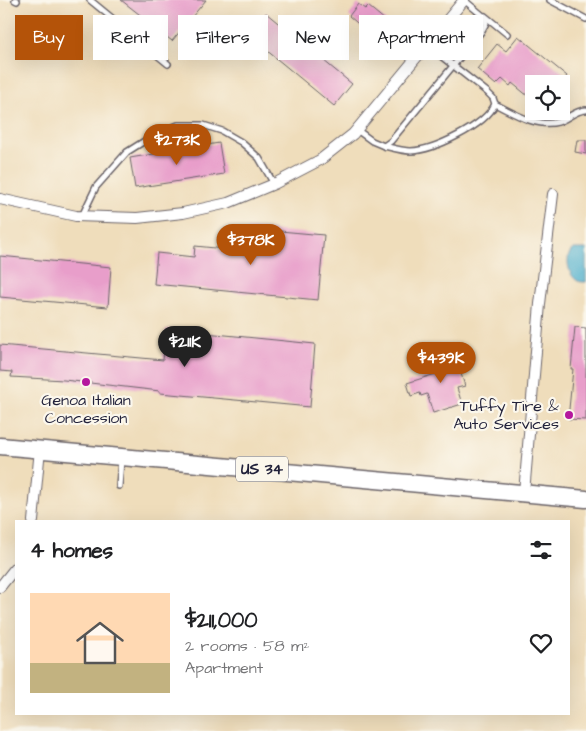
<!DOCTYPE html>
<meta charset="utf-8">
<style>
:root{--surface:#fff;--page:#f6f6f6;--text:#202124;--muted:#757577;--line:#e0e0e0;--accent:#b45309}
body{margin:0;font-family:"Architects Daughter",sans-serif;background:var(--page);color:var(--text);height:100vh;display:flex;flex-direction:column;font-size:19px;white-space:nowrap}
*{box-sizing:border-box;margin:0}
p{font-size:16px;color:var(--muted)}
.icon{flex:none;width:28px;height:28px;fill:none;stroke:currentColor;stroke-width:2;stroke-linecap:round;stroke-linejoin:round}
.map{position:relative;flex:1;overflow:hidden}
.drawer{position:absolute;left:15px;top:520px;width:555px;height:195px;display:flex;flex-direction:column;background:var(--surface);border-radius:0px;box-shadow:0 5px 20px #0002}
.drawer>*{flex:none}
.guide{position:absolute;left:15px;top:15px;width:556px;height:45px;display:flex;gap:10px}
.tools{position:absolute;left:525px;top:75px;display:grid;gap:10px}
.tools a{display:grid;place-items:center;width:45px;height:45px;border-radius:0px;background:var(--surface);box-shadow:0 5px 20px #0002;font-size:25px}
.price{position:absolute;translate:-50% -42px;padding:0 11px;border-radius:18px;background:var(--accent);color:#fff;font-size:16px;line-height:32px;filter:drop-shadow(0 1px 2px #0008)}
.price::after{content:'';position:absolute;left:50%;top:30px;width:15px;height:11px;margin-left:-8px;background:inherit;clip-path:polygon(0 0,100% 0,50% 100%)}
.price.selected{background:#222;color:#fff}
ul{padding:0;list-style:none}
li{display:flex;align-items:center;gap:15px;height:125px;padding:0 15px}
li+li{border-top:1px solid var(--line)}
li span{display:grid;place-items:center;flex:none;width:140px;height:100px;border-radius:0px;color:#555}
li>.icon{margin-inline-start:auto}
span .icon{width:60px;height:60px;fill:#fffc;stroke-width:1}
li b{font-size:21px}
h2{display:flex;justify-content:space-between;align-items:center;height:60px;padding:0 15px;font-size:21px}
.chip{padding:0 18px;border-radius:0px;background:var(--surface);box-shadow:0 5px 20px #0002;font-size:18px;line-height:45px}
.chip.selected{background:var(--accent);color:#fff}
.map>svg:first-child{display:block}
</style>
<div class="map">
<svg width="586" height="731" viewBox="0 0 586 731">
<rect width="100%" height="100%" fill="#fbf7ec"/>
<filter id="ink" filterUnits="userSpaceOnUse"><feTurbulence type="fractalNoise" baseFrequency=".02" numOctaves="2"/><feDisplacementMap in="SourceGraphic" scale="10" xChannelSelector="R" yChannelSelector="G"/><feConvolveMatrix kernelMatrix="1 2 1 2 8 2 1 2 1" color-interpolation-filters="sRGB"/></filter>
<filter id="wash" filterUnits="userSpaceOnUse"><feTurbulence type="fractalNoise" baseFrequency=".0096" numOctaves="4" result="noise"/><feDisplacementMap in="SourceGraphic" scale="20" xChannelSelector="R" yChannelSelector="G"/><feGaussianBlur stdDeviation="1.12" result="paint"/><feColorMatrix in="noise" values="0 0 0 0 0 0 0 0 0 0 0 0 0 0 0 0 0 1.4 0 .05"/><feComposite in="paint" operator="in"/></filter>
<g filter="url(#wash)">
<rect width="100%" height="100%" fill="#efddbb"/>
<path fill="#4dafcc" stroke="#386884" d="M573 249H586V282C583 282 580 282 578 281 568 276 564 256 573 249Z"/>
<g id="blocks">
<g fill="#e89eca">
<polygon points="121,0 206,0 172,41 153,26 151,28 142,21 144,18"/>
<polygon points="358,4 365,9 368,6 391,25 378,41 349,16"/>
<polygon points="266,13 352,84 334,106 248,35"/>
<polygon points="518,36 567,76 561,84 534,84 534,101 512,83 510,86 502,79 496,85 477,69 497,44 506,51"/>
<polygon points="577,140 586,140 586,154 575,152"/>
<polygon points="219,143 224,174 135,188 130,158"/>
<polygon points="247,228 324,235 318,300 154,284 157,253 194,257 195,246 245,251"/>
<polygon points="0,256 111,267 108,307 0,297"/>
<polygon points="575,327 586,328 586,420 568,419 573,369 571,369"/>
<polygon points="166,329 315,344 310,407 160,393 160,391 64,380 11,377 12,372 0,371 0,345 163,360"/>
<polygon points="453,349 465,386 457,388 462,404 433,413 427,394 421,396 420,393 411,396 407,383 442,372 437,354"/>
</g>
</g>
</g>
<g filter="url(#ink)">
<use href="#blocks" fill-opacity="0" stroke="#6a6368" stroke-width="1"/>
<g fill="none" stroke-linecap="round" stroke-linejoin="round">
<defs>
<g id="lane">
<polyline points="15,0 17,1"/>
<polyline points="90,0 168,64"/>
<polyline points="550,0 586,19"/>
<polyline points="485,16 507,34"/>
<path d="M495 104C513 113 537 128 558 122 568 119 575 110 586 110"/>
<polyline points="357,130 372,141 384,146 391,141 481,32 486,23 482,15 464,0"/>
<path d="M384 146C392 148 402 151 411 151 434 150 485 126 495 104L493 98 487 92 427 45"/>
<polyline points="82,216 96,187 127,152 154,135 178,125 203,125 222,131 241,142 259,158 274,184"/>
<polyline points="119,486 121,460"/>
</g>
<g id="street">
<polyline points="0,199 76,216 137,218 183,213 228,203 274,184 320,160 353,134 464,0"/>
<polyline points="524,493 540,304 553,194"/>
<polyline points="33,521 40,449"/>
<polyline points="0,587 16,567"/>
</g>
<polyline id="primary" points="0,446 586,499"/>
</defs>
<use href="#lane" stroke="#6a6368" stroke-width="8"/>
<use href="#street" stroke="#6a6368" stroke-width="12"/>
<use href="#primary" stroke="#6a6368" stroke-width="19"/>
<use href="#lane" stroke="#fff" stroke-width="5"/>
<use href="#street" stroke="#fff" stroke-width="10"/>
<use href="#primary" stroke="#fff" stroke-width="16"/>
</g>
</g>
<g fill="#b5179e" stroke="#fbf7ec" stroke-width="2">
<circle cx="86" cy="382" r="5"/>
<circle cx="569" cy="415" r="5"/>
</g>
<g text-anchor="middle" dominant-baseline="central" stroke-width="4.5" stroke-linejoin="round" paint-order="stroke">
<rect fill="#fbf7ec" stroke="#636270" stroke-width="1" x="236" y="456.5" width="52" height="25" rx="4"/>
<g font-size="15" font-weight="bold" fill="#22223b">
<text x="262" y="469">US 34</text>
</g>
<g font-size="16" fill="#22223b" stroke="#fbf7ec">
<text x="86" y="400">Genoa Italian<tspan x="86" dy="18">Concession</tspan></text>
<text x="559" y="406" text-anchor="end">Tuffy Tire &amp;<tspan x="559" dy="18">Auto Services</tspan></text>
</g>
</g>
</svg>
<div class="tools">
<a><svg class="icon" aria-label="locate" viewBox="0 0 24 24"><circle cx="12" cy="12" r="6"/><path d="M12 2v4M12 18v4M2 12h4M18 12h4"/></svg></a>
</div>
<b class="price" style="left:177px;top:166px">$273K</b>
<b class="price" style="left:251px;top:266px">$378K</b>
<b class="price selected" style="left:185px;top:368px">$211K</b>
<b class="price" style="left:441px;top:384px">$439K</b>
<div class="guide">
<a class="chip selected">Buy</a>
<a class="chip">Rent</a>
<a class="chip">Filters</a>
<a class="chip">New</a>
<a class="chip">Apartment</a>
</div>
<section class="drawer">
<h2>4 homes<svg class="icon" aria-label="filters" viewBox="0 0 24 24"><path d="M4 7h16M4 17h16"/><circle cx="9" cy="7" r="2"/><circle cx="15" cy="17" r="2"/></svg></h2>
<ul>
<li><span style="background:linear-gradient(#ffd9b3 70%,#c2b280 0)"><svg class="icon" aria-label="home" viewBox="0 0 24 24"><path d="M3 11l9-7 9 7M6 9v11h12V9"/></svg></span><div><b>$211,000</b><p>2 rooms · 58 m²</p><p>Apartment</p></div><svg class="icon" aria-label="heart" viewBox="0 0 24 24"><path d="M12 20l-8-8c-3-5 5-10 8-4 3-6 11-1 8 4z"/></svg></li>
</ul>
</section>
</div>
